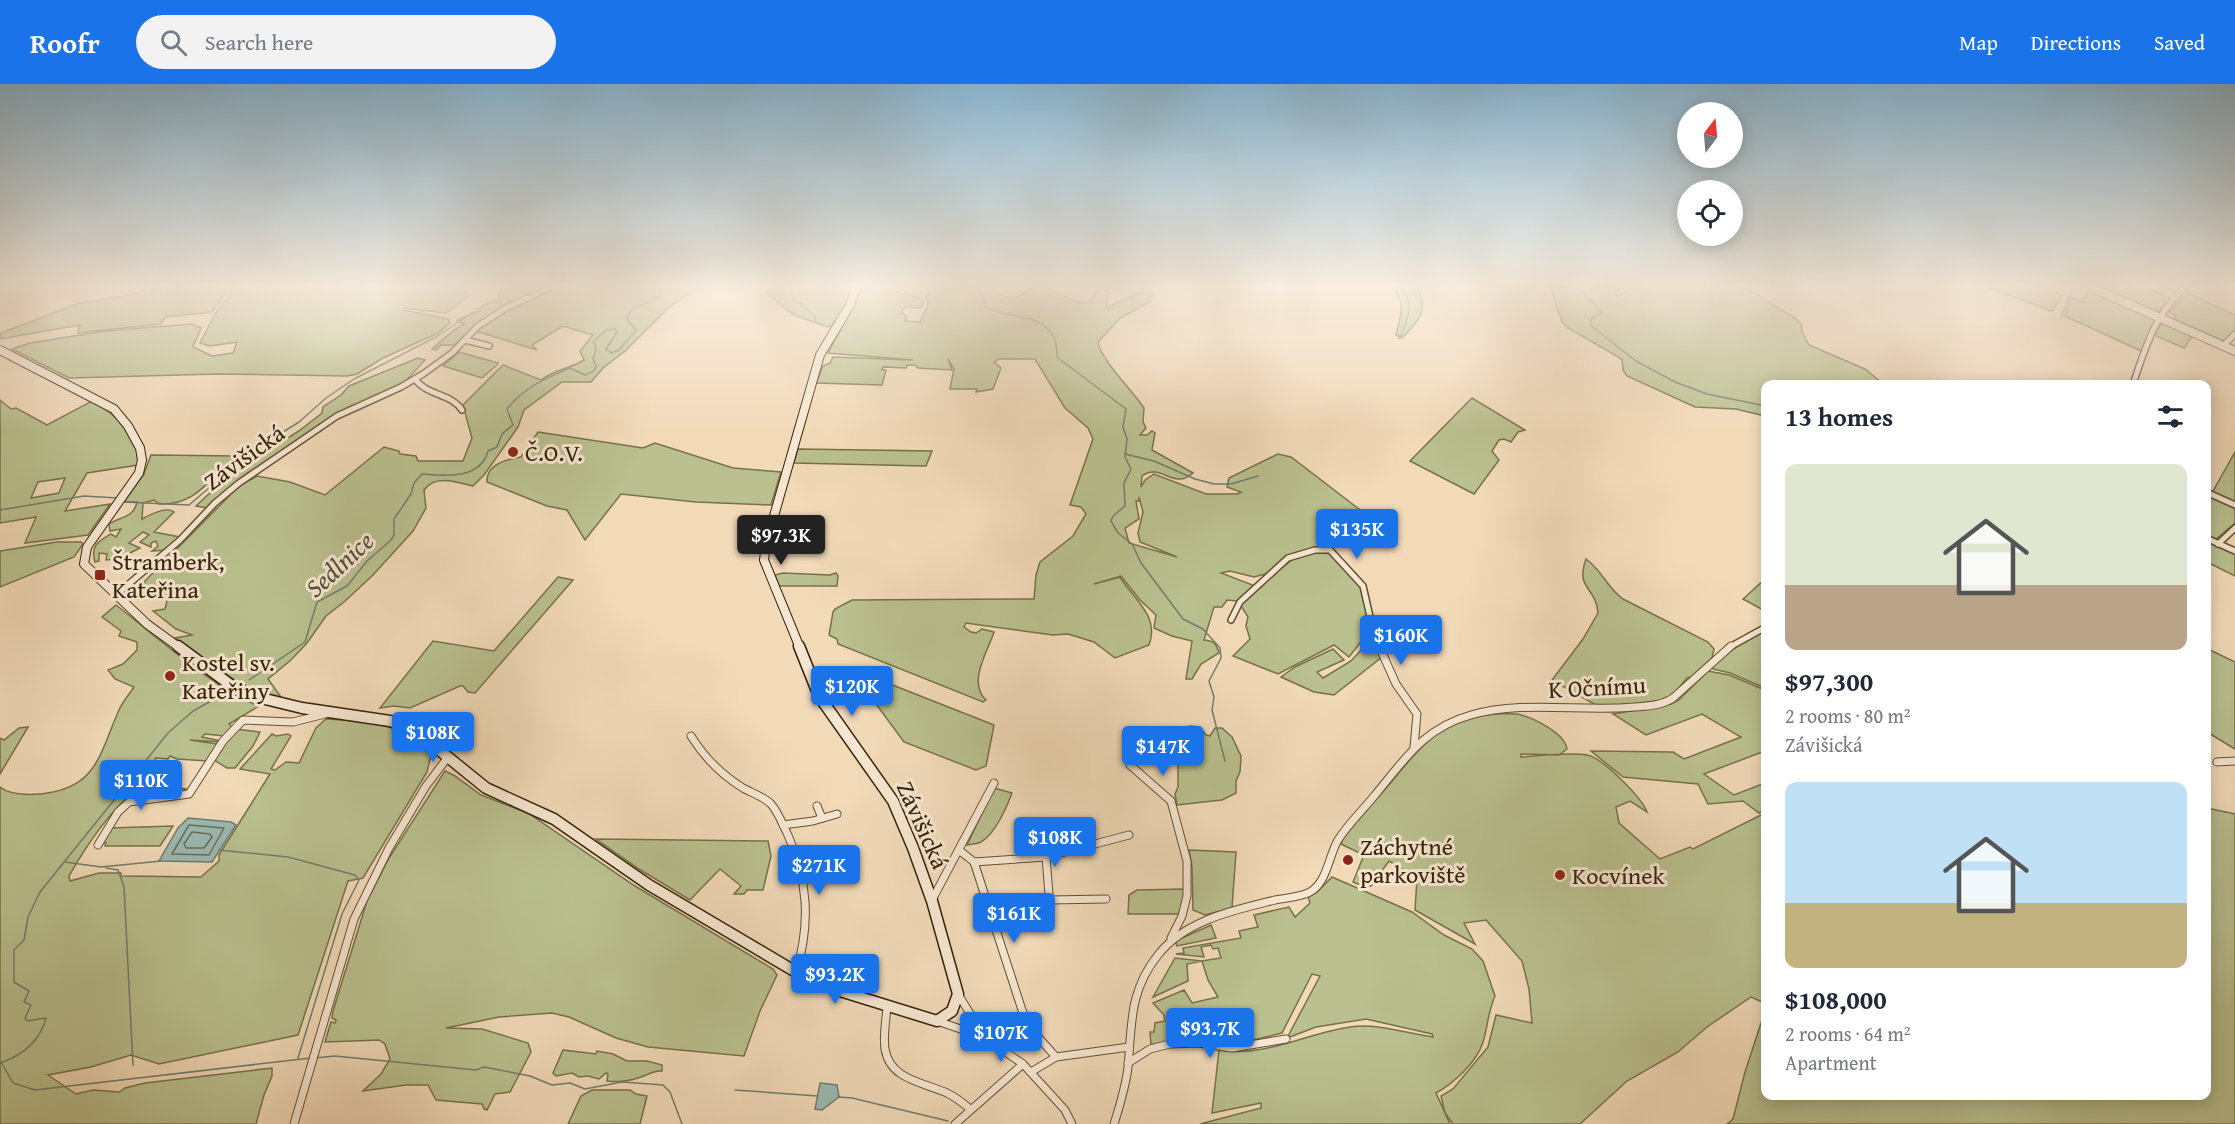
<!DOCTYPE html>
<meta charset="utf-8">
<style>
:root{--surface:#fff;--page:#f2f2f3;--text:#1f2937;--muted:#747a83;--accent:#1a73e8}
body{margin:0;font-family:"Gentium Book Plus",serif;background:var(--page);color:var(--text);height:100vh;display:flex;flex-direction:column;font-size:22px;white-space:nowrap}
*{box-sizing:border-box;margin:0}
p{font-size:20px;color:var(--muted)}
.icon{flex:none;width:33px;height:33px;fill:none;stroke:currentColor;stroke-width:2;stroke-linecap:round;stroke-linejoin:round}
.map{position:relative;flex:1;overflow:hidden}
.side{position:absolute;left:1761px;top:296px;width:450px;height:720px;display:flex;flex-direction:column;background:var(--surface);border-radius:12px;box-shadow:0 3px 15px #0003}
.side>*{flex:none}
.needle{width:39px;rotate:16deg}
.fabs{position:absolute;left:1677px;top:18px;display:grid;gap:12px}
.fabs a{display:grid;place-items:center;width:66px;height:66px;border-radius:50%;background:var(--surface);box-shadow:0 3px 15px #0003;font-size:30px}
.price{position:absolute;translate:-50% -51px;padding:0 14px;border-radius:6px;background:var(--accent);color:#fff;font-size:20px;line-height:39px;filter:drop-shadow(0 2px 3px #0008)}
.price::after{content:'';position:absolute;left:50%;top:36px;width:18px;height:14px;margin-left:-9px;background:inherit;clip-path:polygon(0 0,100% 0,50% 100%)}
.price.on{background:#222;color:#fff}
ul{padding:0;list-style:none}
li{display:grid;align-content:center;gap:12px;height:318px;padding:0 24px}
li span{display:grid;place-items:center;height:186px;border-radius:12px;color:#555}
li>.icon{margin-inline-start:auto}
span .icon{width:108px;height:108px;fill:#fffc;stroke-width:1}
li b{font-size:26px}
h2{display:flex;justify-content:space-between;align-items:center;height:72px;padding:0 24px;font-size:26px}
header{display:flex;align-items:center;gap:36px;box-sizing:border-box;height:84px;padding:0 30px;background:var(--accent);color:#fff}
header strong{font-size:28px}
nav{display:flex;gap:33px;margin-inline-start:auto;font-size:21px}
.search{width:420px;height:54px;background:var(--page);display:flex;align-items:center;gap:15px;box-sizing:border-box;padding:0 21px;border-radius:33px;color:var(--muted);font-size:22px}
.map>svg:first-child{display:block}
</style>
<header>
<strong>Roofr</strong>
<div class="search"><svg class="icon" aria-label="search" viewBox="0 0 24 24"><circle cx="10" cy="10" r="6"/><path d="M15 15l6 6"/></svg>Search here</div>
<nav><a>Map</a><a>Directions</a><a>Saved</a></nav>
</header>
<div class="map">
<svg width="2235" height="1040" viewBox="0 0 2235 1040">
<rect width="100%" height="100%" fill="#f2dab9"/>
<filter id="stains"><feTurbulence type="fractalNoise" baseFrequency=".00333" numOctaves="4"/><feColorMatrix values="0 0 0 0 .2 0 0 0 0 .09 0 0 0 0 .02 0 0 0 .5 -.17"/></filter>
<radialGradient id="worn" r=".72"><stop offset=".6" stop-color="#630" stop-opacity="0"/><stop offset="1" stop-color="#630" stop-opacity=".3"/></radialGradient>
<g fill="#bac08f" stroke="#77714b" stroke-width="1.5" fill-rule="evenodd">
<polygon points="104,202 149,202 149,203 232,202 212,228 166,233 160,240 78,249 80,241 0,255 1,249 77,220 140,209 146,203"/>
<polygon points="237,202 465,202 458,205 470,211 446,229 404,224 403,226 448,235 450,239 438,249 383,274 357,290 347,292 217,290 69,294 12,265 30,259 105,247 192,240 201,244 193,263 212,272 233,269 237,258 210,262 200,259 215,230"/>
<path d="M561 202H699L666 226 625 267 603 284 591 298H562L524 326 518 343 484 391 473 402C457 398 435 390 424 406L426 424 413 447 372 492 344 518 326 532 307 559 291 576 268 595 281 613C242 608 206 576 175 554L192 551 176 545 153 527 165 525 167 517 164 512 143 506 145 497 239 402 257 392 290 398 325 411 384 363 399 367 400 370 416 372 418 377H463L472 354 463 321 503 281 541 296C555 285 570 285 584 276L580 267 593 251 563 242 532 261 537 266 476 247 515 221Z"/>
<path d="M773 202H854C849 215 841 237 828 243L794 231 765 208 766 206 777 208 779 203Z"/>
<path d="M861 202C885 202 900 210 922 214L924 217 921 224 905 223 901 228 907 233 905 237 920 238 929 218 926 214 930 209 925 202H989C1025 231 1020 198 1044 203 1058 207 1069 217 1084 219L1088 218 1099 205 1106 206 1108 209 1106 225C1119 216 1134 213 1148 206L1154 209 1149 218 1120 234 1098 258C1100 275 1133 307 1144 324L1143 338 1146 344 1140 351H1147L1152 347 1155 349 1152 366 1193 389C1173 407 1161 378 1142 392L1141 403 1145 396 1154 390 1206 410H1237L1241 408 1227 403 1229 394 1278 370 1291 373 1359 425 1326 463 1301 468 1269 489 1254 493 1230 487 1221 489 1260 504C1277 487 1303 459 1330 469L1361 500 1371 545 1349 573 1334 561 1278 590 1233 572 1250 555 1246 542 1248 533 1238 517 1227 516 1222 523H1214L1204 556C1214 557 1216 559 1219 569L1201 580 1192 595H1186L1192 557 1172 552 1154 544 1156 531 1140 516 1121 492 1094 500 1120 493C1134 516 1160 532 1149 561L1115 574 1094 558 1068 550 1053 551 966 539 964 543 971 548 976 549 982 545 994 548C988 567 967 598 986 616L983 618 838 560 837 555 829 551 833 528 835 525 852 516 1034 515 1036 491 1040 478 1073 452 1086 430 1081 423 1070 421 1093 355 1088 344 1065 324 1035 275H999L994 278 1001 284 993 305 976 308 977 305H950L954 285 948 275 952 286 918 284 915 281H907L906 284 883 283 882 286H886L882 301 816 299 823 282 830 279 833 273 913 276 828 269 857 216ZM1139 413 1143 428 1138 449 1140 458 1177 473 1129 459 1125 444 1139 435 1136 417H1139Z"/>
<path d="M1392 202H1416C1431 226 1418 237 1402 254L1396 251C1400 233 1407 219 1392 202Z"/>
<polygon points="1550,202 1618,202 1623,204 1615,210 1618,213 1633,202 1733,202 1753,208 1796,235 1801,240 1802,248 1809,261 1865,285 1883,300 1766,300 1765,332 1736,325 1695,323 1627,292 1623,286 1622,276 1617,272 1568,244 1562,238"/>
<polygon points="1984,202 2061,202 2056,208 2062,212 2052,227"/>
<polygon points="2102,202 2128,202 2140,207 2130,202 2150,202 2172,212 2167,219 2164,218 2166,221 2157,228 2108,208"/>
<polygon points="2090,206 2156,235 2141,267 2065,232 2070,213 2082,218"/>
<polygon points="2188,209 2235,231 2235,246 2224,258 2173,236 2176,232 2169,228"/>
<path d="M505 213 511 217 473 244 458 261H441L436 266 432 265C439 259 457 242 465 240L457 236 480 227 484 220Z"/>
<polygon points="2163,238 2193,251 2184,264 2154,251"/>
<polygon points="459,268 498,279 498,280 482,294 443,282"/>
<polygon points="418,274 425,276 403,300 347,325 243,392 208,424 196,422 230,390 299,347 322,329 323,323 341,311 349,302"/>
<polygon points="1472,314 1525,346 1518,348 1511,358 1504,355 1499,356 1492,367 1499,376 1474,410 1410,377"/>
<path d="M0 316 11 325 16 324 47 341 92 317C113 328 142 354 138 381L87 389 65 427 110 420 88 451 25 459 36 433 0 439ZM65 394 59 409 31 414 38 398Z"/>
<path d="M538 348 643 364 655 359 733 384 781 388 771 421 696 418 621 410 585 456 567 426 547 422 487 398C486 380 507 375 521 373Z"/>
<polygon points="798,365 932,367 926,382 794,379"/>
<polygon points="2235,368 2235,419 2212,409"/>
<path d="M151 371 236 372C210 394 196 422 159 420L154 416 143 419 142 435C151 430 167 422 174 428L154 448 180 453 166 466 152 467 158 462 156 457 151 459V463L140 458 149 451 143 448 129 459 140 464 118 475 106 476 107 470 99 469V477L95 478C90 461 99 457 111 450L116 453 121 445 110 447 109 440C119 433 134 434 137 418H124L144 390Z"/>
<polygon points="2206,411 2235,423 2235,439 2215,456 2207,452"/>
<polygon points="2207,457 2235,470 2235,492 2207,478"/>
<polygon points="57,458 81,458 83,460 74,473 0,503 0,467"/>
<path d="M1586 475C1602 486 1607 504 1623 515L1708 558 1714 565 1712 574 1691 593 1687 594 1673 611 1664 616 1601 624 1552 596 1583 555 1598 529C1596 502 1575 506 1586 475Z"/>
<polygon points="783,489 830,491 836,489 838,492 837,502 779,502 775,491"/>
<polygon points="558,493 573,496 475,609 468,608 463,602 460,602 410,624 394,622 380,624 433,557 494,567"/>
<polygon points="1765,495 1765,527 1743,515"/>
<path d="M116 521C155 551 215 606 259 622L229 640 232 643 225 652 205 650 202 653 221 657 220 658 190 656 217 660 208 677 177 675 170 672 168 675 156 674 144 692 173 693 169 699 181 700 179 704 186 705C174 714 147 715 134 708 107 730 86 762 69 792L70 797 99 789H121V792L201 793 219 777V771L270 690 240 685 272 650 276 652 288 650 291 652 271 685 275 686 286 678 299 679 316 644 326 635 362 637 402 646 431 671 427 688 363 794 348 797 298 951 159 980 131 971 91 983 48 991 76 1010 93 1006 119 1008 125 1004 145 999 272 984V992L264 1011 256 1040H0V703C10 711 27 711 40 710 97 705 99 671 119 626 122 618 129 611 134 603L115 595 108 586 123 580 137 566V558L119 552 121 547 102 533Z"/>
<polygon points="1765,547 1765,604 1730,589 1709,584 1744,557"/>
<polygon points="1371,555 1375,556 1382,573 1334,611 1314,608 1281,593 1295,583 1333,565 1344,576 1317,588 1323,594 1351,577"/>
<polygon points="2206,564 2235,578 2235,665 2207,648"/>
<polygon points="857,587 994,641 986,682 976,686 904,658 859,597"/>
<polygon points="1708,587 1729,591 1765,606 1765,667 1704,690 1734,711 1765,699 1765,726 1759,729 1743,717 1708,720 1698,700 1623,693 1591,667 1673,668 1684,675 1741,653 1702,630 1646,651 1613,630 1671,620 1679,616"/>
<path d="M1517 630C1532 633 1565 649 1567 665L1559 671 1521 670V673C1542 672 1566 668 1587 671 1602 673 1642 714 1647 728L1630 717 1616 723 1619 739 1660 775 1690 763 1693 765 1765 729V919L1751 913 1707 943 1678 968 1627 997 1580 1040H1453L1445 1029 1441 1012 1453 1005 1488 963 1496 931 1532 939 1529 905 1522 877 1486 836 1464 839 1475 860 1415 826 1417 794 1389 777 1371 802H1363L1353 798 1364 771 1341 760 1344 752C1358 735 1373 719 1387 703 1427 655 1447 626 1517 630Z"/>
<polygon points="1190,642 1200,643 1206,651 1210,652 1215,644 1222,644 1232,653 1241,672 1240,688 1236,697 1236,709 1222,716 1177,721 1175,710 1178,703 1178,666 1183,645"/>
<polygon points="28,643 0,690 0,654 4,656 19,644"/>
<polygon points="235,645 260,648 253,662 235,684 227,684 214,676"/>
<polygon points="445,687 455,692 481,711 528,729 635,802 773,885 777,891 760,927 744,972 648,963 616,954 569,933 552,929 499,933 446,944 482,945 528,959 531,968 510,1008 495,1010 487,1026 484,1025 482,1020 436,1016 428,1001 406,1001 363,1007 381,990 390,975 385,960 379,956 325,958 331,938 335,939 336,936 332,934 333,927 367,817 389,774"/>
<path d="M994 704 1012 709C1007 723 995 750 981 758 977 760 971 760 967 761Z"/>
<polygon points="2207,724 2235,730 2235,1040 1727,1040 1733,1035 1745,988 1765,927 1766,1011 2206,1011"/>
<polygon points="173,742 160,762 105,762 106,759 102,759 109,744"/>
<polygon points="596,755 768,757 771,772 763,806 747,806 744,810 734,810 741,802 720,785 690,816 639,785"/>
<polygon points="1189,766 1236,768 1232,824 1205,831 1193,826 1192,783"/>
<path d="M1332 793 1412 828 1444 851 1472 865 1483 877 1495 912C1488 927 1488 942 1483 958 1477 978 1454 999 1436 1009L1450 1040H1200L1261 1024V1019L1212 1029 1219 966C1264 974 1307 949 1350 943 1377 939 1406 949 1433 953L1432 950 1366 935 1316 943 1287 954 1320 892 1312 890 1282 949C1264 953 1240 961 1221 960 1193 958 1180 953 1151 961L1150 948H1154L1155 939 1165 937 1164 931 1153 919 1184 906 1192 919 1218 913 1208 896 1202 877 1187 880 1188 897 1153 913 1175 874 1202 877 1221 874 1218 864 1213 865 1211 861 1201 863 1204 873 1176 870 1184 869 1183 864 1241 854 1239 847 1258 843 1254 831 1289 823 1295 833 1310 819 1308 812 1317 808Z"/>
<polygon points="1185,805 1181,830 1128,830 1129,811 1137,806"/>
<polygon points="1211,841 1216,854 1177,862 1175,857"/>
<path d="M563 966 596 970 597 967 613 970 627 977H647L662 981V987C652 986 647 992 638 994 629 997 616 998 607 997L608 990 606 989 599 995 588 992 579 993 572 989 556 992 553 989Z"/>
<polygon points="592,1006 630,1006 636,1010 647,1012 640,1040 568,1040 581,1012"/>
</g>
<g fill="#9bbab2" stroke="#727d6e" stroke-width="1.5">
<polygon points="188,734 231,738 236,741 212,778 159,777 178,744"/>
<polygon points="820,999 837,1001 839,1013 822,1026 815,1025"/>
</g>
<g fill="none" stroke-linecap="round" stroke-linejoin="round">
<g stroke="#686e5c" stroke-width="1.5">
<polygon points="189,741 224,744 209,771 172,770"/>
<polygon points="192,748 210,750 212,753 204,764 186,764 184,760"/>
</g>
<g stroke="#727d6e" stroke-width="1.5">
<polyline points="790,202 796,202"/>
<polyline points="792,202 792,213 815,232 815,237"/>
<path d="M976 202 984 213 985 222C1009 237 1040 226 1055 255 1057 261 1056 268 1058 274L1126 325 1123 343 1127 355 1125 373 1131 385 1124 399 1125 422 1113 432 1111 437 1118 449 1132 460 1141 479 1183 535 1203 545 1220 564 1221 574 1209 597 1214 613 1212 626 1225 677"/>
<polyline points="1577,202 1602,229 1592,234 1590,241 1636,277 1675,298 1707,310 1766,322"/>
<polyline points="151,207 169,202"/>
<polyline points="2061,234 2073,202"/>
<path d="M1399 255C1408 237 1414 220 1402 202"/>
<polyline points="1125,370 1154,377 1195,395 1214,400 1231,400 1258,392"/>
<polyline points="124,418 189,421 250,369 299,338 326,314 354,295 438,252 482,222 499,217 499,207 502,202"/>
<polyline points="0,426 84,412 118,414"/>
<path d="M249 596 305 558 317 518 347 502 367 477 391 456 394 451V435L411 410 414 399 422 390C446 392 480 396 488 367L497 363 502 350 513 341 507 325C523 304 546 294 570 284L585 291 594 287 596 282 593 275 596 266 594 257 606 246 615 245 617 248 606 265 611 269 619 266 636 246 628 237V230L634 224 656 215 670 202"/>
<polyline points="219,766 288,773 355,791 359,796 342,830 298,974"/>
<polyline points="65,778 101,783 161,777"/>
<polyline points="106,784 118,786 124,803 133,981"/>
<polyline points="315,974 335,972 476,986 484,983 530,992 552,1001 570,999 585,1005 622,998 663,1001 670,1008 682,1040"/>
<polyline points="1,978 13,999 35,1006 311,974"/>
<path d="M0 979C23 971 40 958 46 934L27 937 25 934 31 921 24 918 29 907 14 898V866L24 856 28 833 40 808 168 649 193 627 222 611"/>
<polyline points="735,1006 818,1012"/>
<polyline points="838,1013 852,1014 948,1037"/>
</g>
<defs>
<g id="street-far1">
<polyline points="2151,202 2174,213"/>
<polyline points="465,256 489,262"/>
<polyline points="2223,262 2235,250"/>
<path d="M415 295C427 312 451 309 462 326"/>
<path d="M2133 300C2146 262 2155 230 2186 202"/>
<polyline points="2206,408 2235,421"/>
<polyline points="2206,454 2235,467"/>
<polyline points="2218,460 2235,444"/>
<polyline points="116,511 180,456 215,419 239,399 337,332 401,303 423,290 452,269 478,242 506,224 553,202"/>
<polyline points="1231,536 1240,518 1288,474 1315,466 1330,466 1363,502 1374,550 1380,564"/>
<polyline points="1728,564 1766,543"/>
</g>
<g id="street">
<polyline points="1379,562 1396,600 1417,630 1414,663"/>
<path d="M691 652C704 673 722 691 743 704 752 709 764 713 771 720 778 728 782 739 787 749 808 795 811 839 796 888"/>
<polyline points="2217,678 2235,677"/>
<polyline points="1130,681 1171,717 1187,777 1187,812 1182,832 1171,854"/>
<polyline points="817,722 822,734"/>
<polyline points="783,741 813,737 837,730"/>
<polyline points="98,761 118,728 129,718 189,710 223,657 243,636 293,638 329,629"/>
<polyline points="959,766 974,778 1022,926 1030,944 1056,973"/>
<polyline points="1046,773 1050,823"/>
<polyline points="974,778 1046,773 1129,751"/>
<polyline points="932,816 994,699"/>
<polyline points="1050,816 1106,815"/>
<polyline points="958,910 985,954 1023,980 1065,1026 1072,1040"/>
<path d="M887 923C886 937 883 951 885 965 890 996 923 998 947 1009 955 1013 963 1019 970 1025"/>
<polyline points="937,937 984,953"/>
<polyline points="1128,979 1150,965 1170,960 1198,959 1232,964 1286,955"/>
<polyline points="1031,988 1056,973 1129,963"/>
<polyline points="294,1040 354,835 389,764 426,702 448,673"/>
<polyline points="955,1040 1023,980"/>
<path d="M1114 1040C1120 1021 1126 1002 1128 983 1132 940 1129 907 1158 871 1185 836 1235 826 1275 816 1286 814 1301 813 1310 808 1327 799 1329 771 1338 756 1348 740 1363 726 1375 711 1405 675 1424 644 1471 631 1523 616 1580 628 1634 623 1647 622 1661 622 1673 614L1731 562"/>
</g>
<g id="secondary-far1">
<polyline points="2088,202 2235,267"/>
<polyline points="0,266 114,325 128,342 140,364 142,376 139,389 87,463 84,480 147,540 180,564"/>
<polyline points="800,564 764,476 766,460 820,271 850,221 857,202"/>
</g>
<polyline id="secondary" points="178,562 232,602 261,614 302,624 390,637 412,644 486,704 554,735 649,801 796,888 840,907 937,937 952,927 958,910 932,817 913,764 893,717 819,612 799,562"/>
</defs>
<use href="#street-far1" stroke="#645034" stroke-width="8"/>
<use href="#street" stroke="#645034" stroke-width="9"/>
<use href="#secondary-far1" stroke="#342207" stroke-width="10"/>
<use href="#secondary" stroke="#342207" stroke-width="13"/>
<use href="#street-far1" stroke="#f7e7d2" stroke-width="5"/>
<use href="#street" stroke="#f7e7d2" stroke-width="7"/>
<use href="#secondary-far1" stroke="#f7e7d2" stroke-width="8"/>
<use href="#secondary" stroke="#f7e7d2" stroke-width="10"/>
</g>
<linearGradient id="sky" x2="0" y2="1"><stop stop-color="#89b6d2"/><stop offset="0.58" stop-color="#f9eee0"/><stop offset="1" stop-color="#f9eee0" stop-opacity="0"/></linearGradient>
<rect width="2235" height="347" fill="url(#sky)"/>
<g fill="#8f2418" stroke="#f7e7d2" stroke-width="2">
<circle cx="513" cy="368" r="6"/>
<rect x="94" y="485" width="12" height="12" rx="3"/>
<circle cx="170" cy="592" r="6"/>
<circle cx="1348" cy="776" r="6"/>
<circle cx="1560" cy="791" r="6"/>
</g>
<g text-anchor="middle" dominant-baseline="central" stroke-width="6" stroke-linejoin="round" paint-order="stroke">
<g font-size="24" fill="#342207" stroke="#f7e7d2" text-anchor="start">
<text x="525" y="368">Č.O.V.</text>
<text x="112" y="477">Štramberk,<tspan x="112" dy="28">Kateřina</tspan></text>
<text x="182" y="578">Kostel sv.<tspan x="182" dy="28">Kateřiny</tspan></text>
<text x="1360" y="762">Záchytné<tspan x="1360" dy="28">parkoviště</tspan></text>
<text x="1572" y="791">Kocvínek</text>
</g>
<g font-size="24" fill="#342207" stroke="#f7e7d2">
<text transform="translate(244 373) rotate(-36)">Závišická</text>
<text transform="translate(1597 603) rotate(-3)">K Očnímu</text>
<text transform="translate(923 741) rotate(66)">Závišická</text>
</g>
<g font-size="26" font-style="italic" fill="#53503a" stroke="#f7e7d2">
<text transform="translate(339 480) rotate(-43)">Sedlnice</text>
</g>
</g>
<rect width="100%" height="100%" filter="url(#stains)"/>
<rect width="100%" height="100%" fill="url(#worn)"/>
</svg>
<div class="fabs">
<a><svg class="needle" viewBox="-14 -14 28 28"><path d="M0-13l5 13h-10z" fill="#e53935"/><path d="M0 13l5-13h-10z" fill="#747a83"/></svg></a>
<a><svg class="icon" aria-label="locate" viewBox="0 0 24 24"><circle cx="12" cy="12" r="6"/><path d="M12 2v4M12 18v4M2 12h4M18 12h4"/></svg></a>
</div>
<b class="price" style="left:1357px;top:476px">$135K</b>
<b class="price on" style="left:781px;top:482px">$97.3K</b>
<b class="price" style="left:1401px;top:582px">$160K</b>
<b class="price" style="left:852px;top:633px">$120K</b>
<b class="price" style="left:433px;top:679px">$108K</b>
<b class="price" style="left:1163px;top:693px">$147K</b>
<b class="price" style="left:141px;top:727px">$110K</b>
<b class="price" style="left:1055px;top:784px">$108K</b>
<b class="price" style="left:819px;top:812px">$271K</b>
<b class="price" style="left:1014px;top:860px">$161K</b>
<b class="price" style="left:835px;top:921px">$93.2K</b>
<b class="price" style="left:1210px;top:975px">$93.7K</b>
<b class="price" style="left:1001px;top:979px">$107K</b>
<section class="side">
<h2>13 homes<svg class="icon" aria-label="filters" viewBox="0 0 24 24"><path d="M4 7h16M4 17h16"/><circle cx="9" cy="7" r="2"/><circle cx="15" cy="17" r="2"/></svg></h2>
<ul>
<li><span style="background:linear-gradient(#dfe7d0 65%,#b9a48a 0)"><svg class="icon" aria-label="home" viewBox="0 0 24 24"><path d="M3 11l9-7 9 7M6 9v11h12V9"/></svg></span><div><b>$97,300</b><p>2 rooms · 80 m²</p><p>Závišická</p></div></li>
<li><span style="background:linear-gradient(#bfe0f5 65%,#c2b280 0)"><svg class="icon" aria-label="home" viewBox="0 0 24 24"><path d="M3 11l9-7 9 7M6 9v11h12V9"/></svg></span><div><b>$108,000</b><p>2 rooms · 64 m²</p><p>Apartment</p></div></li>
</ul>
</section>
</div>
